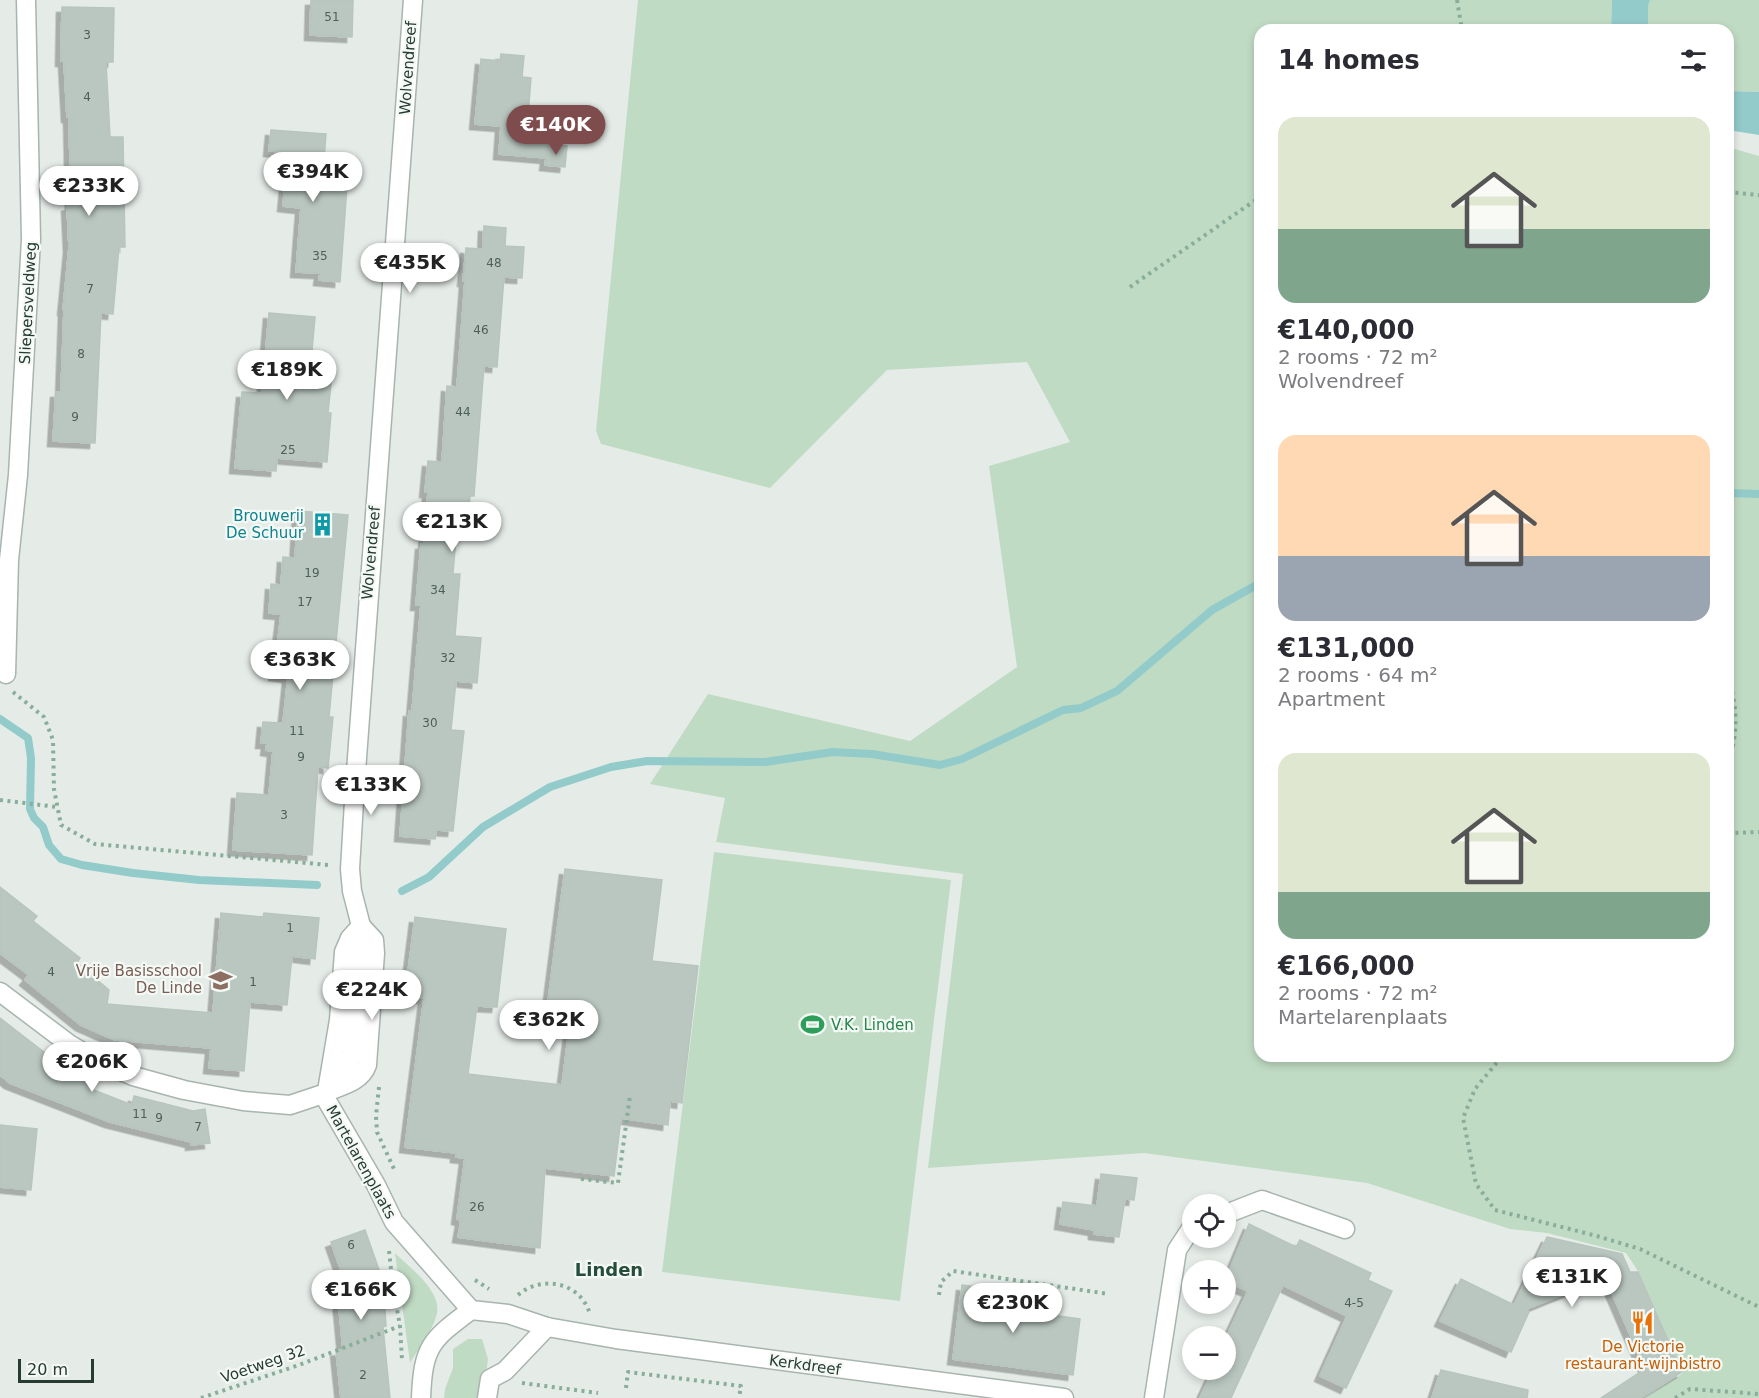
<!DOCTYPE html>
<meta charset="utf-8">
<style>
:root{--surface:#fff;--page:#f7f7f7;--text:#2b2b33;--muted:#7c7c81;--accent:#7e4c4d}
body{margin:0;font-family:"DejaVu Sans",sans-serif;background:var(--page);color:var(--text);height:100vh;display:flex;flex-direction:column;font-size:22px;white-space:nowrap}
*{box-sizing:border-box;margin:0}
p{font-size:20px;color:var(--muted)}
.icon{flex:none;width:33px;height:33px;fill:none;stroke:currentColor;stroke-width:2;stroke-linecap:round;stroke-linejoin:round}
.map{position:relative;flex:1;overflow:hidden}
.details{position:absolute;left:1254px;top:24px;width:480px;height:1038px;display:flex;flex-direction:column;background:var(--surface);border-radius:18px;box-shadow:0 3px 9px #0003}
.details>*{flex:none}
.fabs{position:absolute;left:1182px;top:1194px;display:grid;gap:12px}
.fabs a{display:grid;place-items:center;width:54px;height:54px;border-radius:50%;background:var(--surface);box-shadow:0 3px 9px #0003;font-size:30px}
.scale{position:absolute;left:18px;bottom:15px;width:76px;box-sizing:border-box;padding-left:6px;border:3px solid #263c32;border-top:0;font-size:16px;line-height:21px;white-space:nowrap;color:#263c32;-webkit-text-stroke:4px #f5f9f6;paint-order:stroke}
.price{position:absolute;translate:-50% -51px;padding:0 14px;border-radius:21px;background:#fff;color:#222;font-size:20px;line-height:39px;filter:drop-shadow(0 2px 3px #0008)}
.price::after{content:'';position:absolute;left:50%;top:36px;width:18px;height:14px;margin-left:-9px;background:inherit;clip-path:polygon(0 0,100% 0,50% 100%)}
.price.active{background:var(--accent);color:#fff}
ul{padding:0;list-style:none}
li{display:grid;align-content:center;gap:12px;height:318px;padding:0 24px}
li span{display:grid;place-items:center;height:186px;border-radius:18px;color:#555}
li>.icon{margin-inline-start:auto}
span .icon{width:108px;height:108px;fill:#fffc;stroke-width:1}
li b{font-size:26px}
h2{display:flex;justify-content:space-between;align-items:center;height:72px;padding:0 24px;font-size:26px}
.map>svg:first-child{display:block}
</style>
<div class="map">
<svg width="1759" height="1398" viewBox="0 0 1759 1398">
<defs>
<filter id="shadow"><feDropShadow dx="-5.5" dy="5.5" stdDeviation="0" flood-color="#0004"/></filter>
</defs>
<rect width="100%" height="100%" fill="#e5ece8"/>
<g fill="#c0dbc3">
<polygon points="638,0 1612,0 1611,30 1260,30 1260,1056 1728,1056 1728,147 1759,156 1759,1398 1645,1398 1683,1373 1638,1271 1626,1253 1547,1233 1510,1229 1367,1183 1144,1153 928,1168 963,874 716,842 725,798 650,784 708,694 910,741 1017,667 989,466 1070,442 1027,362 887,370 770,488 601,444 596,431"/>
<polygon points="1650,0 1759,0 1759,92 1728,91 1728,30 1648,30 1648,6"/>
<polygon points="714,852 951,880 900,1301 662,1272"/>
<path d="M395 1253C410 1268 445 1293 436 1317 431 1333 419 1348 410 1363Z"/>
<polygon points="468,1339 482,1339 488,1359 483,1398 444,1398 445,1389 453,1368 453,1349"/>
</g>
<g fill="#93cbca">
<polygon points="1612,0 1650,0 1648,6 1648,30 1611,30"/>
<polygon points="1728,91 1759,92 1759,135 1728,130"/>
</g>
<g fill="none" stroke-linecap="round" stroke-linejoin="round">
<g stroke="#93cbca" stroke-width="8">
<polyline points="1728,493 1759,494"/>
<polyline points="0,719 28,738 31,758 30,809 34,818 43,827 49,845 61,859 82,865 133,873 199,880 317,885"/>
<polyline points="402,891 429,877 483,827 550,787 611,767 647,761 765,762 833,752 872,754 940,765 962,759 1063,710 1081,708 1117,691 1212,610 1260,583"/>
</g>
</g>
<g fill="#bac7c0" stroke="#b8c5bd" stroke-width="1.5" filter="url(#shadow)">
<polygon points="311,0 353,0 352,37 310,35"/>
<polygon points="62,7 114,8 113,62 106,62 110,137 123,137 125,247 119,247 113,314 101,313 95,443 53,441 56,392 61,392 64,310 63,310 69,247 67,206 71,205 69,117 67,117 64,61 61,61"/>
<polygon points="501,54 524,56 522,77 531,78 527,129 548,130 546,158 499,154 501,126 475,124 481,59 500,61"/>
<polygon points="271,130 326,134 322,184 347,186 340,282 319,280 320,273 296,272 301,208 283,206 288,152 269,151"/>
<polygon points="548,144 567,146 565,167 545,165"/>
<polygon points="484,226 506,228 505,246 524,247 522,278 504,277 497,367 484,366 474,496 470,496 468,525 457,524 453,574 460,574 455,636 481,638 477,683 456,681 451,730 464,731 453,831 436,830 435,839 400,836 409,711 412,712 421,605 416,605 421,544 424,544 428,492 425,492 428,461 442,462 447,386 457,387 465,281 463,281 466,248 483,249"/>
<polygon points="269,313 315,317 311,362 333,364 328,413 331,413 327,462 277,458 276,471 235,468 242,392 262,393"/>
<polygon points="298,511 348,515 329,717 333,717 328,768 318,767 312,855 233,850 237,793 269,795 273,751 266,750 267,743 261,743 263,722 283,723 288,677 274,675 281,614 269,613 271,584 281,585 283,557 295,558"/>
<polygon points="565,869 662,880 652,961 698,966 682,1103 670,1101 668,1125 621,1118 614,1176 545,1168 540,1248 458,1237 461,1220 457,1219 465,1158 456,1157 456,1153 405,1147 424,998 405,996 415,917 506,929 497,1007 477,1006 468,1074 562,1085 571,1015 547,1010"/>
<polygon points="0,887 37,916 33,921 80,958 77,963 109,990 107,1004 213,1013 221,913 263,917 264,913 319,918 315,959 292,956 287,1005 250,1002 244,1071 209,1068 211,1048 115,1040 81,1025 25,980 29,975 0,953"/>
<polygon points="0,1018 66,1069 94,1080 91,1089 132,1105 134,1096 193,1111 205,1109 210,1143 191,1145 191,1142 110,1122 10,1083 0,1075"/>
<polygon points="0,1125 37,1129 31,1190 0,1187"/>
<polygon points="1101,1174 1137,1178 1134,1200 1125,1199 1119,1237 1094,1234 1094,1230 1060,1224 1063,1202 1097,1206"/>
<polygon points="1249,1224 1296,1247 1300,1240 1371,1273 1368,1280 1392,1291 1346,1388 1320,1376 1347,1316 1283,1285 1231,1398 1200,1398 1213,1370 1226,1370 1226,1338 1248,1291 1226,1281 1226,1279"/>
<polygon points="365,1230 383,1281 386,1326 383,1327 390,1398 341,1398 336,1351 343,1350 338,1298 349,1293 331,1242"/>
<polygon points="1547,1237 1622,1254 1630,1272 1638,1272 1682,1372 1640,1398 1601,1398 1645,1369 1605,1277 1524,1310 1529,1312 1511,1352 1440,1321 1461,1279 1514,1305"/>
<polygon points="962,1285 1009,1291 1007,1309 1080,1319 1073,1375 953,1359"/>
<polygon points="1441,1370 1528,1390 1527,1398 1432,1398"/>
</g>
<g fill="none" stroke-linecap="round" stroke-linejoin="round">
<defs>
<g id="minor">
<polyline points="6,674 9,560 18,475 31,239 26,0"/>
<polyline points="0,992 69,1044 100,1062 133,1076 184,1090 243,1101 290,1105 323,1094 344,1076 351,1056 361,926 352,891 350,869 355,785 413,0"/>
<path d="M334 1089C348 1084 362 1079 367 1065L375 953 374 940 361 926"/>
<polyline points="327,1091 339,1020 344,952 350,938 361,926"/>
<polyline points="323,1094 376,1185 394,1222 471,1310 508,1314 547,1327 616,1339 1064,1398"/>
<polyline points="1226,1214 1262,1200 1345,1229"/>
<path d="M421 1398C423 1346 431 1340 471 1310"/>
<polyline points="487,1398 490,1379 505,1371 547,1327"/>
<polyline points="1154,1398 1177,1250 1192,1227"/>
</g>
</defs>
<use href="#minor" stroke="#a8b4ae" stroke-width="21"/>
<g stroke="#89ad9b" stroke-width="4" stroke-dasharray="3 4.5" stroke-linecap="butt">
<polyline points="1457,0 1462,30"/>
<polyline points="1728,192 1759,195"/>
<polyline points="1130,287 1260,197"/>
<path d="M1728 677C1738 707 1738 734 1728 764"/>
<polyline points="13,692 44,717 53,740 54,789 61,825 95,844 329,865"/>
<polyline points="0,800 57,807"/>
<polyline points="1728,833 1759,832"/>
<polyline points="1499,1056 1499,1060 1475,1089 1463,1118 1476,1184 1495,1210 1597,1236 1640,1249 1759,1307"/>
<polyline points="379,1087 376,1116 377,1132 394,1169"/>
<polyline points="581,1179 618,1183 630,1096"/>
<polyline points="389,1251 393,1287 400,1326 402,1360"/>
<polyline points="475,1280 489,1289"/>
<path d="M518 1295C536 1279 567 1279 583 1300 586 1304 588 1309 590 1313"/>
<polyline points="939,1295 941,1282 953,1271 1109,1294"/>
<polyline points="522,1383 598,1393"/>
<polyline points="626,1388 628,1372 741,1386 739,1398"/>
<polyline points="201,1398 299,1365 400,1326"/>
<polyline points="1675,1398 1690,1389 1759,1394"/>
</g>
<use href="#minor" stroke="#fff" stroke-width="18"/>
</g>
<defs>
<symbol id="building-bare" viewBox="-9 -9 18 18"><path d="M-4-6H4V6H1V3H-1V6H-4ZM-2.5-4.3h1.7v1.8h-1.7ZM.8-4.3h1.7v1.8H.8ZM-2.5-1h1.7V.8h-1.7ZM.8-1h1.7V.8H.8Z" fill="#0f9aa8" stroke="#f5f9f6" stroke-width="2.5" paint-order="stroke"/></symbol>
<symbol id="school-bare" viewBox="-9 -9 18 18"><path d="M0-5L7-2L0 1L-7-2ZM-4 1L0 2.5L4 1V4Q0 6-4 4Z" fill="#8d6e63" stroke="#f5f9f6" stroke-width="2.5" paint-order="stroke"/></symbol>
<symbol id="stadium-bare" viewBox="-9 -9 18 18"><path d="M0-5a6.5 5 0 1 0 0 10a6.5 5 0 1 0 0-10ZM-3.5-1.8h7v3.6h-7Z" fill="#2e9e5b" stroke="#f5f9f6" stroke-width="2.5" paint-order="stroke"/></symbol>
<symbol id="restaurant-bare" viewBox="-9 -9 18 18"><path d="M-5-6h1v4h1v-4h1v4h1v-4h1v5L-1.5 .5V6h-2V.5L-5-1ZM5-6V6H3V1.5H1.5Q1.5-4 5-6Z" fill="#e8710a" stroke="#f5f9f6" stroke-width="2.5" paint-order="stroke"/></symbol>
</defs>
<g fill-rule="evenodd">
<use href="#building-bare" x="306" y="508" width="33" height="33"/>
<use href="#school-bare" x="204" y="964" width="33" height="33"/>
<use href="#stadium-bare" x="796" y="1008" width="33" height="33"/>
<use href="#restaurant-bare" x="1626" y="1306" width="33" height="33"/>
</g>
<g text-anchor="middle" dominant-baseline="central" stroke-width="4.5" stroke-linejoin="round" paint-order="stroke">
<g font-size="12" fill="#4b5f56">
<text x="332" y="17">51</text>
<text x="87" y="35">3</text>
<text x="87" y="97">4</text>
<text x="320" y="256">35</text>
<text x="494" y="263">48</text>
<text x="90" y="289">7</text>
<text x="481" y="330">46</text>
<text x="81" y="354">8</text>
<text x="463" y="412">44</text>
<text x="75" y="417">9</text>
<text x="288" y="450">25</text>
<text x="312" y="573">19</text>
<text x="438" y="590">34</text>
<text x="305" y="602">17</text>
<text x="448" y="658">32</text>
<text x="430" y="723">30</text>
<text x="297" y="731">11</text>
<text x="301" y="757">9</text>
<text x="284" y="815">3</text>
<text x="290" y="928">1</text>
<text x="51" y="972">4</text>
<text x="253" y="982">1</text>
<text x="140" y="1114">11</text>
<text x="159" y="1118">9</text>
<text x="198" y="1127">7</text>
<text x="477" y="1207">26</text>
<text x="351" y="1245">6</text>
<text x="1354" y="1303">4-5</text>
<text x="363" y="1375">2</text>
</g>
<g font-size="15" fill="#263c32" stroke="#f5f9f6">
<text transform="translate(408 68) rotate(-86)">Wolvendreef</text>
<text transform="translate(28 303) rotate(-87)">Sliepersveldweg</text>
<text transform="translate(371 553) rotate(-85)">Wolvendreef</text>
<text transform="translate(361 1162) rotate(61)">Martelarenplaats</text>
<text transform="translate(263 1364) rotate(-19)">Voetweg 32</text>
<text transform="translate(805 1365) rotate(8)">Kerkdreef</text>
</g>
<g font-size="15" fill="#0d838f" stroke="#f5f9f6" text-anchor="end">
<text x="304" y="516">Brouwerij<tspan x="304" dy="17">De Schuur</tspan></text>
</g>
<g font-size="15" fill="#785e54" stroke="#f5f9f6" text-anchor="end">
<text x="202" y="971">Vrije Basisschool<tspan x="202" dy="17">De Linde</tspan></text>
</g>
<g font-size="15" fill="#27864d" stroke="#f5f9f6" text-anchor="start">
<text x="831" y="1025">V.K. Linden</text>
</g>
<g font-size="15" fill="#c56008" stroke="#f5f9f6">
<text x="1643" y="1347">De Victorie<tspan x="1643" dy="17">restaurant-wijnbistro</tspan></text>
</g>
<g font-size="18" font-weight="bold" fill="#244d3c" stroke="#f5f9f6">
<text x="609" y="1269">Linden</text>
</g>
</g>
</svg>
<div class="fabs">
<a><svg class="icon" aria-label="locate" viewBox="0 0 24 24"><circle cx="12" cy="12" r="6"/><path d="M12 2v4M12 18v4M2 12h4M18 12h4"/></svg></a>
<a>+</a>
<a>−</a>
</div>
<div class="scale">20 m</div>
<b class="price active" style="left:556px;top:156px">€140K</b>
<b class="price" style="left:313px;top:203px">€394K</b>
<b class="price" style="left:89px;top:217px">€233K</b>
<b class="price" style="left:410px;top:294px">€435K</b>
<b class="price" style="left:287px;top:401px">€189K</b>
<b class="price" style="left:452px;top:553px">€213K</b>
<b class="price" style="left:300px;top:691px">€363K</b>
<b class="price" style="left:371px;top:816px">€133K</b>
<b class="price" style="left:372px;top:1021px">€224K</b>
<b class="price" style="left:549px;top:1051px">€362K</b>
<b class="price" style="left:92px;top:1093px">€206K</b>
<b class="price" style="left:1572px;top:1308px">€131K</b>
<b class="price" style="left:361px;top:1321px">€166K</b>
<b class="price" style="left:1013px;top:1334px">€230K</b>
<section class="details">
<h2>14 homes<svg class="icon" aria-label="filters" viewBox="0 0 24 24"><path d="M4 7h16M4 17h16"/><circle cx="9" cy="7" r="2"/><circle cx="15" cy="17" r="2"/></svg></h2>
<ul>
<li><span style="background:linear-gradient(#dfe7d0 60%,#7fa58c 0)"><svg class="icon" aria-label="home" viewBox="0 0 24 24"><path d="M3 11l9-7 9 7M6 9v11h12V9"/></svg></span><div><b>€140,000</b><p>2 rooms · 72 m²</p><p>Wolvendreef</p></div></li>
<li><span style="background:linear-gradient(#ffd9b3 65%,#9aa5b1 0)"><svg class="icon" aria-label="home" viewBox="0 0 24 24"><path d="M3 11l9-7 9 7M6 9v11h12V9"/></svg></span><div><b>€131,000</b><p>2 rooms · 64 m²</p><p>Apartment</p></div></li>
<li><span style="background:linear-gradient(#dfe7d0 75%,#7fa58c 0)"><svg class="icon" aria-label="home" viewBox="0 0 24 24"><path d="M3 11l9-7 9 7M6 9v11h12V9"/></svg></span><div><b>€166,000</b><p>2 rooms · 72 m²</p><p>Martelarenplaats</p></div></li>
</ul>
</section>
</div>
